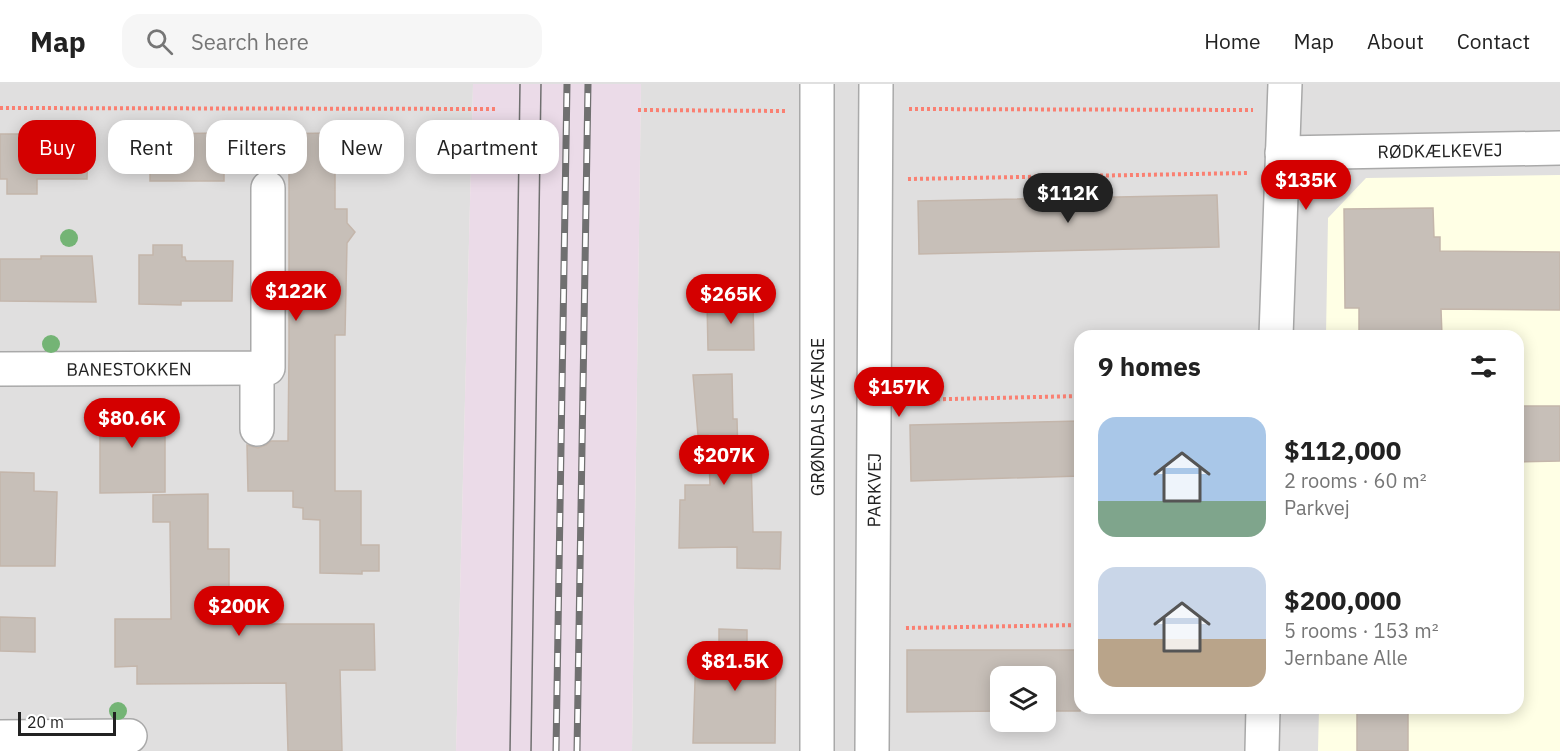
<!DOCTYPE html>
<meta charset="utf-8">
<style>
:root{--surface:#fff;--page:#f6f6f6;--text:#222;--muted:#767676;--line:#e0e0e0;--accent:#d40000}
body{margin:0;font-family:"IBM Plex Sans",sans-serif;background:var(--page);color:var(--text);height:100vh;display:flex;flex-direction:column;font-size:22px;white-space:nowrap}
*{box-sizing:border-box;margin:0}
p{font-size:20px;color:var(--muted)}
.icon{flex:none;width:33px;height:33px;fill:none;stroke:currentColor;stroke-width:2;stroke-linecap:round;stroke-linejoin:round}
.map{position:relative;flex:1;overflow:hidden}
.panel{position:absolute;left:1074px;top:246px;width:450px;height:384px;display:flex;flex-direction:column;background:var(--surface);border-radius:18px;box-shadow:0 3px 15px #0003}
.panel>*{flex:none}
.top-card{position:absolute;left:18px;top:36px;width:570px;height:54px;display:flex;gap:12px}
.controls{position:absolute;left:990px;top:582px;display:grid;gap:12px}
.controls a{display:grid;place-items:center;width:66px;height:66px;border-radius:12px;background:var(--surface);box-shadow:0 3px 15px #0003;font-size:30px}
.scale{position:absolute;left:18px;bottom:15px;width:98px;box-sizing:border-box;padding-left:6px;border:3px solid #222;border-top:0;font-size:16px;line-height:21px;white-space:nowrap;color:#222;-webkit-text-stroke:4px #fff;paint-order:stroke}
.price{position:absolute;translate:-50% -51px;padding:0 14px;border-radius:21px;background:var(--accent);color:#fff;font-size:20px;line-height:39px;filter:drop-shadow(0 2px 3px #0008)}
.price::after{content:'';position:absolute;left:50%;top:36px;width:18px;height:14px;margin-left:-9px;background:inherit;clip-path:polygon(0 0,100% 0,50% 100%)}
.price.selected{background:#222;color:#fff}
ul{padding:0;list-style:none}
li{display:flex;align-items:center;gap:18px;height:150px;padding:0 24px}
li span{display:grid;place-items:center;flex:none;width:168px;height:120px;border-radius:18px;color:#555}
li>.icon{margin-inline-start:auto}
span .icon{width:72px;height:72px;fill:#fffc;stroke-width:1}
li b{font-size:26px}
h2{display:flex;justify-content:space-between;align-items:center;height:72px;padding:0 24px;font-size:26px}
.tag{padding:0 21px;border-radius:18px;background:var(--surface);box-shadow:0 3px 15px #0003;font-size:21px;line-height:54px}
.tag.selected{background:var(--accent);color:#fff}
header{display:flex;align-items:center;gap:36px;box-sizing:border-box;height:84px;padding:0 30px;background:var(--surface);border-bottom:2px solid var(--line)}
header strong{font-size:28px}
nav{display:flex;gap:33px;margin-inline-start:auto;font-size:21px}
.search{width:420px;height:54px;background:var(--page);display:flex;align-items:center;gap:15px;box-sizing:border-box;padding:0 21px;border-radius:18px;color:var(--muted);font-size:22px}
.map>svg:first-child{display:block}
</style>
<header>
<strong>Map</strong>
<div class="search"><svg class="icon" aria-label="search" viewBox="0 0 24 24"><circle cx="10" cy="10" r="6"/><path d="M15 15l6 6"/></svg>Search here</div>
<nav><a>Home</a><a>Map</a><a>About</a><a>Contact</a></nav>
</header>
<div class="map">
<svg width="1560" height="667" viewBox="0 0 1560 667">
<rect width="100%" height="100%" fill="#f2efe9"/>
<g fill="#e0dfdf" fill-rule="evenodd">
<polygon points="0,0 473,0 456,667 0,667"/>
<path d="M641 0H1560V667H632ZM1080 252H1518V624H1080ZM1000 592H1046V638H1000Z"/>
</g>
<polygon fill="#ebdbe8" points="473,0 641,0 632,667 456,667"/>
<polygon fill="#ffffe5" points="1560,91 1560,667 1318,667 1319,624 1518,624 1518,252 1326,252 1328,134 1366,94"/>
<g fill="#c7bfb8" stroke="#c4b6ab" stroke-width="1.5">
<polygon points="225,41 261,41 261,50 335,49 335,125 347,125 347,139 355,148 347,159 345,251 335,251 335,407 361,407 361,461 379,461 379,487 362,487 362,490 320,489 320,436 303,435 303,424 293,423 293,407 248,407 247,361 258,364 266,361 271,357 288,357 289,267 289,80 224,80 224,97 150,97 150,50 225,49"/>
<polygon points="0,50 88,50 87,95 37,95 37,110 7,110 7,95 0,95"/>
<polygon points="1217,111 1219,163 919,170 918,117"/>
<polygon points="1433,124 1434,153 1440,153 1440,167 1560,168 1560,226 1441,225 1442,252 1359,252 1359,224 1345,224 1344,125"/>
<polygon points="153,161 182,161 182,173 185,173 186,177 233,177 232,217 181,217 181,221 139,220 139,171 153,171"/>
<polygon points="41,172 92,172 96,218 0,217 0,175 41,175"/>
<polygon points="753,216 754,266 708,266 707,217"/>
<polygon points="732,290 733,335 737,335 738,374 751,374 753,448 781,448 780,485 737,484 737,463 679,464 680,416 685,416 685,401 710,401 708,351 698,351 693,291"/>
<polygon points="165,321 165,408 100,409 100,322"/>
<polygon points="1518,322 1560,322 1560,377 1518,378"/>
<polygon points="1080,337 1080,392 911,397 910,341"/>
<polygon points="0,388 34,389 34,407 57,408 55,482 0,482"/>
<polygon points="208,410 208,465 229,465 229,540 374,540 375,586 340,586 342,667 288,667 286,599 137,600 137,582 115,583 115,535 171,535 170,438 153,438 153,411"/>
<polygon points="0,533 35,534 35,568 0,567"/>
<polygon points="719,545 747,546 747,563 776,563 775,659 693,659 696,567 719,567"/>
<polygon points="907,566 1080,566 1080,627 1046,627 1046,592 1000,592 1000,627 907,628"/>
<rect x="1357" y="624" width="51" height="43"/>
</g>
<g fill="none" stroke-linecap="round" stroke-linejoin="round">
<defs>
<g id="minor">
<polyline points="817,0 817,667"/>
<path id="s1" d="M1282 69 1560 64"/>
<polyline points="1276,252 1285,0"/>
<polyline points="257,284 257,345"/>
<path id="s2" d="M0 285 268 284V104"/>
<polyline points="0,653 130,652"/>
<path id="s3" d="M872 667 876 0"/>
<polyline points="1262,667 1263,624"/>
</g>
</defs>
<use href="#minor" stroke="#a9a9a9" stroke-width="36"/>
<g stroke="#fa8072" stroke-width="4" stroke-dasharray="3 3" stroke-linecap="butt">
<polyline points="0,24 497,25"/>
<polyline points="909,25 1253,26"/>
<polyline points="638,26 785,27"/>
<polyline points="908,95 1249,89"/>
<polyline points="907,316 1080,312"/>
<polyline points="906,544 1080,541"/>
</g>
<use href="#minor" stroke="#fff" stroke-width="33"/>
<g stroke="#707070" stroke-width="1.5">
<polyline points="510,667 520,0"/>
<polyline points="531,667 541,0"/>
</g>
<defs>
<g id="rail">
<polyline points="556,667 567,0"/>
<polyline points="577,667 588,0"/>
</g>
</defs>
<use href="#rail" stroke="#707070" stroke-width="7"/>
<use href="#rail" stroke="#fff" stroke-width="4.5" stroke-dasharray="14" stroke-linecap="butt"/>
</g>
<g fill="#74b475">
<circle cx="69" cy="154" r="9"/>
<circle cx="51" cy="260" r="9"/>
<circle cx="118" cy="627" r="9"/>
</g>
<g text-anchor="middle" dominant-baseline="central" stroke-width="4.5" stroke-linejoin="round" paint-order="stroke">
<g font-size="18" fill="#222" stroke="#fff">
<text stroke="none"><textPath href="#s1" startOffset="158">RØDKÆLKEVEJ</textPath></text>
<text stroke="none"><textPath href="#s2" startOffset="129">BANESTOKKEN</textPath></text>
<text transform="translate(817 333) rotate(-90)">GRØNDALS VÆNGE</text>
<text stroke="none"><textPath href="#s3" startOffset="261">PARKVEJ</textPath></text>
</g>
</g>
</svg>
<div class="controls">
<a><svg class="icon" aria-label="layers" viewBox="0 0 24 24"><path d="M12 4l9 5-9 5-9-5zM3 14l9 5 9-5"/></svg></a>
</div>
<div class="scale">20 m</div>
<b class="price" style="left:1306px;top:127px">$135K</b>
<b class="price selected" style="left:1068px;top:140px">$112K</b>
<b class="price" style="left:296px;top:238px">$122K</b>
<b class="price" style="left:731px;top:241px">$265K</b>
<b class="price" style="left:899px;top:334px">$157K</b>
<b class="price" style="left:132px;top:365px">$80.6K</b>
<b class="price" style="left:724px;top:402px">$207K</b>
<b class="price" style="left:239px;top:553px">$200K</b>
<b class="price" style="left:735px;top:608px">$81.5K</b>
<div class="top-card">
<a class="tag selected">Buy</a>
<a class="tag">Rent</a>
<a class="tag">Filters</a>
<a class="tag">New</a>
<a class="tag">Apartment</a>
</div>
<section class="panel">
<h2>9 homes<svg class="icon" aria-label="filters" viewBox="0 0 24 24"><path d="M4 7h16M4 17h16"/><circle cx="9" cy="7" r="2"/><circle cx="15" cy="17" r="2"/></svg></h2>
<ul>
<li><span style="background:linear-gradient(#a9c7e8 70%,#7fa58c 0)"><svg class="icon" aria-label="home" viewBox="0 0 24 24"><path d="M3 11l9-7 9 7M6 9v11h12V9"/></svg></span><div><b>$112,000</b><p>2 rooms · 60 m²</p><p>Parkvej</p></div></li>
<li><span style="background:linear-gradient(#c9d6e8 60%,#b9a48a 0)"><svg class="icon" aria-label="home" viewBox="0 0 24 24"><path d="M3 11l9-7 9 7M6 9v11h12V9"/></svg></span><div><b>$200,000</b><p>5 rooms · 153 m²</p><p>Jernbane Alle</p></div></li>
</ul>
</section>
</div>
